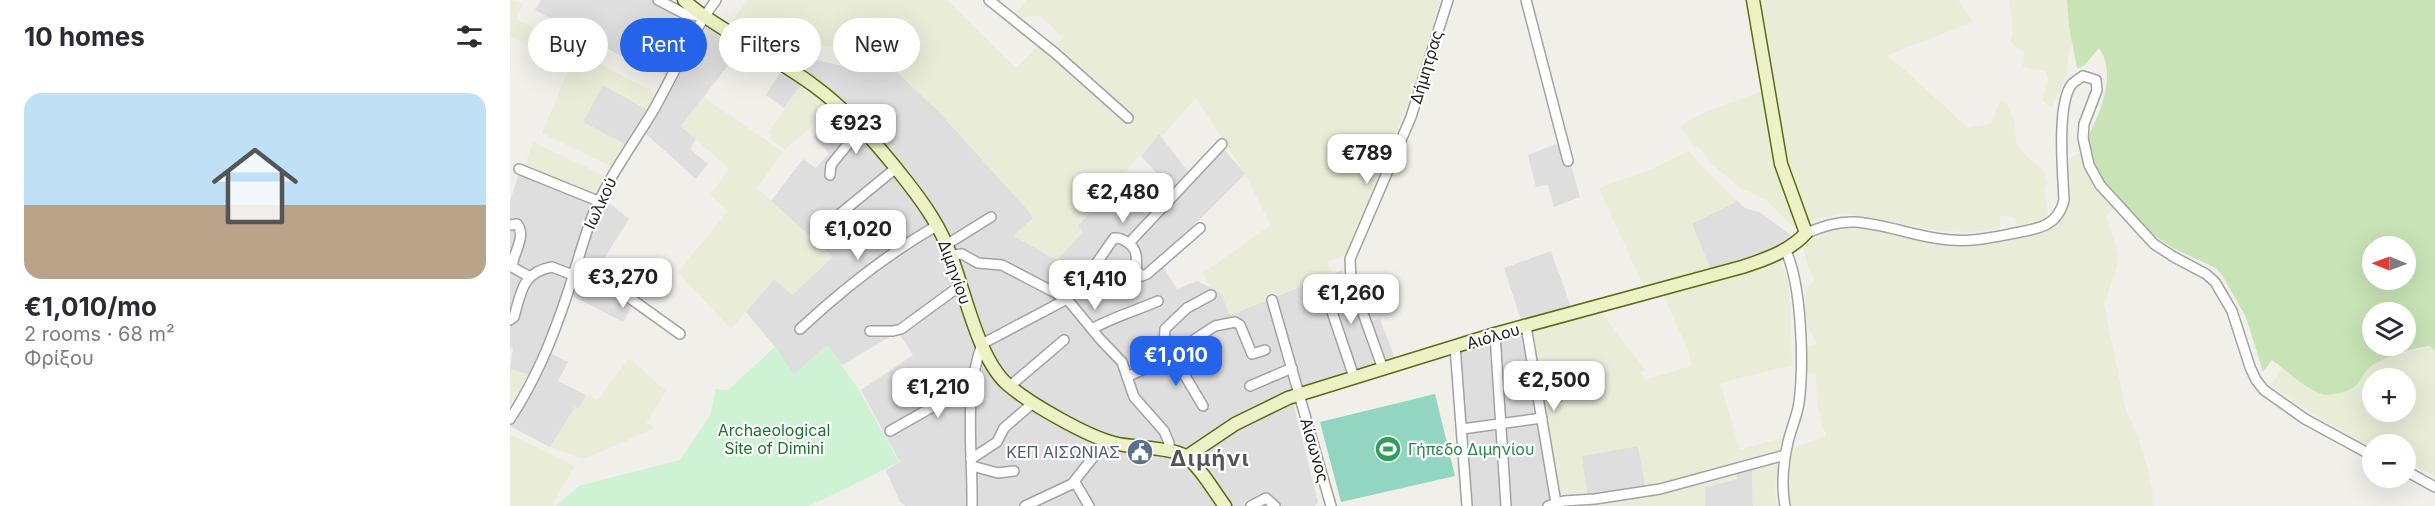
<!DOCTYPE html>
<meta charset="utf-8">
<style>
:root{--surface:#fff;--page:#f2f2f3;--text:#2b2b33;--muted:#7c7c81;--accent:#2563eb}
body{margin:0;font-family:Inter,sans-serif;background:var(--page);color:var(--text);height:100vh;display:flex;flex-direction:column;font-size:22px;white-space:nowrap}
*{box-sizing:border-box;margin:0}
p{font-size:20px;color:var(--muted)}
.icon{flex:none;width:33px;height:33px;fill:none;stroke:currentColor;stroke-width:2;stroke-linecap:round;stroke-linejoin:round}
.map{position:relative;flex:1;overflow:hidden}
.details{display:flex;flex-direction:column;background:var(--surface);width:510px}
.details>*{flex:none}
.banner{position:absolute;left:18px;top:18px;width:570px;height:54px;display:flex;gap:12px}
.needle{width:39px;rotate:271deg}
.controls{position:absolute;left:1852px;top:236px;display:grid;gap:12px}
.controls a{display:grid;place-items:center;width:54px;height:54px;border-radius:50%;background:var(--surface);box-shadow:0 6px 24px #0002;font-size:30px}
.price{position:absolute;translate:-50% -51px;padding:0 14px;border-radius:12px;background:#fff;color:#222;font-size:20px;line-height:39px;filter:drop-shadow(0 2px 3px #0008)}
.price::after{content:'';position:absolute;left:50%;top:36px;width:18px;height:14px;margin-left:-9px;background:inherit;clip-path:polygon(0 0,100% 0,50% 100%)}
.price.on{background:var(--accent);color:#fff}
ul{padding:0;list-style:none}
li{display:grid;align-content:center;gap:12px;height:318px;padding:0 24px}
li span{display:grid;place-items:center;height:186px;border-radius:18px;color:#555}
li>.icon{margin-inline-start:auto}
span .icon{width:108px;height:108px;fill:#fffc;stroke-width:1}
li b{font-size:26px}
h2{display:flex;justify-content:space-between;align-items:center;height:72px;padding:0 24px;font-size:26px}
.pill{padding:0 21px;border-radius:27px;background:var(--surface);box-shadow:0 6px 24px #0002;font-size:21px;line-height:54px}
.pill.on{background:var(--accent);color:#fff}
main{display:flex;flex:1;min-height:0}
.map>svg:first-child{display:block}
</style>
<main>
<section class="details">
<h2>10 homes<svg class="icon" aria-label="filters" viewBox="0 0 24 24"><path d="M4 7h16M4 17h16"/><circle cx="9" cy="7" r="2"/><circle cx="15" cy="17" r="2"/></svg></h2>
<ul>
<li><span style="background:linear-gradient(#bfe0f5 60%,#b9a48a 0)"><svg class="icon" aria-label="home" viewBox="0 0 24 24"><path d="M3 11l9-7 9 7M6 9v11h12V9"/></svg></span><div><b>€1,010/mo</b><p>2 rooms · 68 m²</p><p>Φρίξου</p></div></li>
</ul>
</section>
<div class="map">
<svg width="1925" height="506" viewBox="0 0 1925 506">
<rect width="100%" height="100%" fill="#f0efe9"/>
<g fill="#dfdede">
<polygon points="31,0 144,0 186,24 158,77 133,64 115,58 25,10"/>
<polygon points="195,24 233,46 171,126 186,139 180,149 198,164 186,179 135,133 175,64"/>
<polygon points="356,42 429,112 516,208 523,218 504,236 568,226 606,183 641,220 666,194 631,156 649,134 683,178 713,148 735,174 649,260 667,289 687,281 711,293 720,315 832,270 850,324 870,319 885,359 780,391 808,502 805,506 396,506 390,502 376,470 390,462 351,390 403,355 388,332 332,365 317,345 284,375 265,347 236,312 264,279 322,257 261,201 293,159 306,168 319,153 303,137 335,101 299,74 274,108 256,95 272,69 284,78 299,58 336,67"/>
<polygon points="93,85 141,112 119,146 72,122"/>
<polygon points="1054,141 1070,197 1044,207 1038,185 1026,187 1018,155"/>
<polygon points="10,170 87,197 66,247 60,277 24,376 0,369 3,348 0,347 0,201"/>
<polygon points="94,199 119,219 83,276 124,303 113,322 61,295 78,238"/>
<polygon points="1227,201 1235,208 1251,213 1282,236 1256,252 1200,268 1182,224"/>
<polygon points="1041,251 1062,310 1012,323 994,268"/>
<polygon points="1013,331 1042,501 1030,506 960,506 948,349"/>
<polygon points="40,353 58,362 48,381 76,395 69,409 65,407 40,447 0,426 18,399"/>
<polygon points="1128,446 1136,489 1078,498 1071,456"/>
<polygon points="1242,467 1243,506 1195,506 1195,487 1227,479 1227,471"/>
</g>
<g fill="#e9ecd7" fill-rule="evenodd">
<polygon points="0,0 13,4 6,19 150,96 141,112 93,85 73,122 119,146 104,168 32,133 59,68 0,36"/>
<polygon points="238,0 437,0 506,68 529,45 537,53 553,38 532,17 521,15 515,18 502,18 517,0 931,0 905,84 861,197 835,254 818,262 823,274 719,315 711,293 700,287 693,273 761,225 735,174 686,98 653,135 649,134 568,225 573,232 547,260 503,236 523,218 516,208 429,112 356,43 353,46 347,43 336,47 311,46 296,42 276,31 265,49 222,21"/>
<polygon points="1256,0 1448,0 1463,22 1376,56 1388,64 1458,128 1481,124 1490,101 1496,102 1504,121 1506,142 1513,153 1534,171 1537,184 1534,188 1538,216 1530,221 1507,225 1504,217 1490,216 1490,228 1460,232 1426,230 1335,213 1296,221 1276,161 1244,4"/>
<polygon points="1499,0 1557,0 1563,44 1559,51 1556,77 1542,107 1533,101 1538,79 1536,71 1513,67 1514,52 1500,42 1503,32"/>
<polygon points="290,86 316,103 299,129 275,149 261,140 259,132"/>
<polygon points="1255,90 1288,227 1285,229 1256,200 1231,188 1200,163 1191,149 1183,145 1170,126 1194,113"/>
<polygon points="193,97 273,152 247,188 323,257 282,295 264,279 221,329 168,272 218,211 200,195 219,169 171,126"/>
<polygon points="23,142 97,177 87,197 14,168"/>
<polygon points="1179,151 1190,165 1227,201 1182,224 1200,268 1134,287 1089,188 1137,171"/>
<polygon points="1570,153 1585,184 1604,208 1596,216 1608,254 1607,268 1594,304 1615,407 1628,437 1637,467 1643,493 1643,506 1279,506 1276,485 1283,448 1316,436 1307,405 1306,374 1296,373 1294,363 1293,351 1297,346 1307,344 1298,327 1294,309 1296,288 1304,281 1304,278 1298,268 1292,244 1298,235 1335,223 1446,242 1544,227 1554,217 1558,203 1556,161"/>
<polygon points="1264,258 1271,262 1276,273 1279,288 1282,365 1210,383 1230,450 1271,438 1269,455 1136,489 1128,446 1072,456 1078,498 1048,500 1019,329 1090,311 1135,370 1130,372 1135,380 1181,366 1178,350 1152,292"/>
<path d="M1920 346 1925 351V476L1896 461V444H1863V449L1851 444 1782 400 1762 384 1773 368 1780 376 1844 387 1855 370 1869 360ZM1863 378H1896V411H1863Z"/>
<polygon points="119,358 156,391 136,423 143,425 143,429 74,459 40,447 65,407 69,409 76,395 88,400"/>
<polygon points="0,369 24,376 18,381 0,407"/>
<polygon points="0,434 65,466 43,502 44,506 0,506"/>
<polygon points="1268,458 1265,491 1267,506 1243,506 1242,467"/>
<polygon points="1227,471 1227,479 1195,487 1195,506 1085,506 1085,501"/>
</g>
<path fill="#c8e3b6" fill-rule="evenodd" d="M1557 0H1925V351L1920 346C1907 347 1881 355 1870 361 1852 369 1855 378 1844 387 1837 392 1821 396 1812 394 1793 388 1778 371 1762 360L1753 372 1736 317 1712 275 1707 269C1692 261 1676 255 1662 247 1629 227 1581 183 1577 143 1576 137 1581 132 1583 126 1594 104 1605 70 1589 48L1574 66 1567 68 1559 26ZM1863 246H1896V279H1863ZM1863 312H1896V345H1863Z"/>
<polygon fill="#cdf3d4" points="317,345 349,390 389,462 299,506 46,506 69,486 170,460 200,416 206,389 218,390 265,347 284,375"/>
<polygon fill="#92d5c1" points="925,394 945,476 831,502 810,422"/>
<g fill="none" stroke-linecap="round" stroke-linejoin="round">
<defs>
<g id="street">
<polyline points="148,0 173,13 193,17"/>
<polyline points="479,0 545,53 618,118"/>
<polyline points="1016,0 1058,161"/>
<polyline points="9,169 88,201"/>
<polyline points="320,175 321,165 351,128"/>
<polyline points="320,222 386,168"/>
<path d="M0 225 7 224C17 236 3 253 2 267L20 277"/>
<path d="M1296 233C1312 227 1327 221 1345 222 1377 224 1408 238 1441 240 1462 242 1484 237 1505 233 1528 229 1548 226 1554 200 1553 174 1546 104 1562 84 1565 81 1570 78 1573 76L1586 80 1587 90 1574 124 1573 138 1579 165 1590 185 1644 244 1664 257 1696 274 1705 282 1722 311 1740 367 1746 380 1754 390 1795 419 1863 456"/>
<polyline points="619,243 712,144"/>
<polyline points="436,245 481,217"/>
<polyline points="441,255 452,254 468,263 492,265 557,299 590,339 612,362 624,397 654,431 659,443 659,452"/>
<polyline points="66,266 96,281 170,334"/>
<polyline points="812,282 844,377"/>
<polyline points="762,300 821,506"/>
<path d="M0 320 4 317C11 293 12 272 42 267L63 275"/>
<polyline points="1016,326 1046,503"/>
<path d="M290 329C333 289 377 254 428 225"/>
<path d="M582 329C603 317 625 311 648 301"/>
<polyline points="360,331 383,331 391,329 451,285"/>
<polyline points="985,334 996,506"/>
<polyline points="945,346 957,506"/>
<polyline points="662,354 693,406"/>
<polyline points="653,360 655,329 677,308 701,295"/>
<polyline points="873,369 841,280 840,259 901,117 938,0"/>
<polyline points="617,377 653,360 705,326 725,322 730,325 742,354 755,350"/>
<polyline points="500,386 554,340"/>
<polyline points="740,386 782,368"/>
<path d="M0 419C26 379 42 340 57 295 66 269 72 243 82 217 97 179 122 146 143 111 164 74 181 34 206 0"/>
<polyline points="952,429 1032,418"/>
<polyline points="380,431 463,384"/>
<polyline points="461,459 487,442 494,428 524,402"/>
<polyline points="462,466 488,473 504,471"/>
<polyline points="1896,471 1925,487"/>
<polyline points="565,482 579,506"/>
<path d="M462 506C463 453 453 395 472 344L557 299 572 284 604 238C613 237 625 246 626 255 627 260 626 266 627 271L632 276 637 274 690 228"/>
<polyline points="515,506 562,484 596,441"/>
<polyline points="741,506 756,498 765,506"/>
<polyline points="1038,506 1054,501 1085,499 1150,489 1275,455"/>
<path d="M1275 506C1271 485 1273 464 1278 442 1281 429 1287 416 1289 403 1294 364 1292 284 1275 249"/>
</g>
<g id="secondary">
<path d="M174 0C188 14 205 23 222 34 249 50 277 66 303 85 339 111 370 147 397 182 415 205 431 228 441 256 455 292 468 358 497 384 519 403 576 436 604 443 621 448 662 447 675 456 691 468 703 490 715 506"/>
<path d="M676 457 725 424 778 398 985 334 1232 267C1254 260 1280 251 1296 233L1271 164 1243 0"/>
</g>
</defs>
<use href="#street" stroke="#a2a2a2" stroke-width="12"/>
<use href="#secondary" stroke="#5a6d14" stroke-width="15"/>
<use href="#street" stroke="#fff" stroke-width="9"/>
<use href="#secondary" stroke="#ecf2c5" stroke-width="12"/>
</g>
<defs>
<symbol id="stadium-disc" viewBox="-11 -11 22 22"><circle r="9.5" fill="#2e9e5b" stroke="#fff"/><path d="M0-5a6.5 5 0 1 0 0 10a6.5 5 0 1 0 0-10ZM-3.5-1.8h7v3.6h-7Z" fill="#fff"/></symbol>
<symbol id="civic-disc" viewBox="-11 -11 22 22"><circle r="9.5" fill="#5c6f8a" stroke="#fff"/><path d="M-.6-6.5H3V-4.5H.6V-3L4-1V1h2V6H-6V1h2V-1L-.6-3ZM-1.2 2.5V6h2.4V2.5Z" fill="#fff"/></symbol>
</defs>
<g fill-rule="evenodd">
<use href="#stadium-disc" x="863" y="434" width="30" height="30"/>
<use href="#civic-disc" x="615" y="437" width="30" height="30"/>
</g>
<g text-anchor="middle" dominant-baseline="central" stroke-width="4.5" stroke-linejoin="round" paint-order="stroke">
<g font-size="16" fill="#212121" stroke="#fff">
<text transform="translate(916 67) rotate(-73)">Δήμητρας</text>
<text transform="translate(90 203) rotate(-65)">Ιωλκού</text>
<text transform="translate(445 272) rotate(70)">Διμηνίου</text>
<text transform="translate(983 336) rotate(-16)">Αιόλου</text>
<text transform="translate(805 450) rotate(74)">Αίσωνος</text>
</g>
<g font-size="16" fill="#1b742b" stroke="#fff">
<text x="264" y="430">Archaeological<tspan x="264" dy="18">Site of Dimini</tspan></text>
</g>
<g font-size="16" fill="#27864d" stroke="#fff" text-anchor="start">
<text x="898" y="449">Γήπεδο Διμηνίου</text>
</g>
<g font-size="16" fill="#4e5e75" stroke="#fff" text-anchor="end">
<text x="610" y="452">ΚΕΠ ΑΙΣΩΝΙΑΣ</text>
</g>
<g font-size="22" font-weight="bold" letter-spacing="1.5" fill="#545454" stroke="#fff">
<text x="700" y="458">Διμήνι</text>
</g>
</g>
</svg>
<div class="controls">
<a><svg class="needle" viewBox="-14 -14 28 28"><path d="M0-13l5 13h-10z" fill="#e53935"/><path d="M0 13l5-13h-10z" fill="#7c7c81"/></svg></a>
<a><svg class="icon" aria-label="layers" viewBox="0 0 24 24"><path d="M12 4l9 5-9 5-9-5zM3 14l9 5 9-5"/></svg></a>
<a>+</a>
<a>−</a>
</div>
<b class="price" style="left:346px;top:155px">€923</b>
<b class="price" style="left:857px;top:185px">€789</b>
<b class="price" style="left:613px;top:224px">€2,480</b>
<b class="price" style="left:348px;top:261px">€1,020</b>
<b class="price" style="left:113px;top:309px">€3,270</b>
<b class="price" style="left:585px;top:311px">€1,410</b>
<b class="price" style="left:841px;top:325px">€1,260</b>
<b class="price on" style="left:666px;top:387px">€1,010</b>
<b class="price" style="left:1044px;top:412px">€2,500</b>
<b class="price" style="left:428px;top:419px">€1,210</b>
<div class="banner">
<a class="pill">Buy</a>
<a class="pill on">Rent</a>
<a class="pill">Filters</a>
<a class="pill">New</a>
</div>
</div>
</main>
